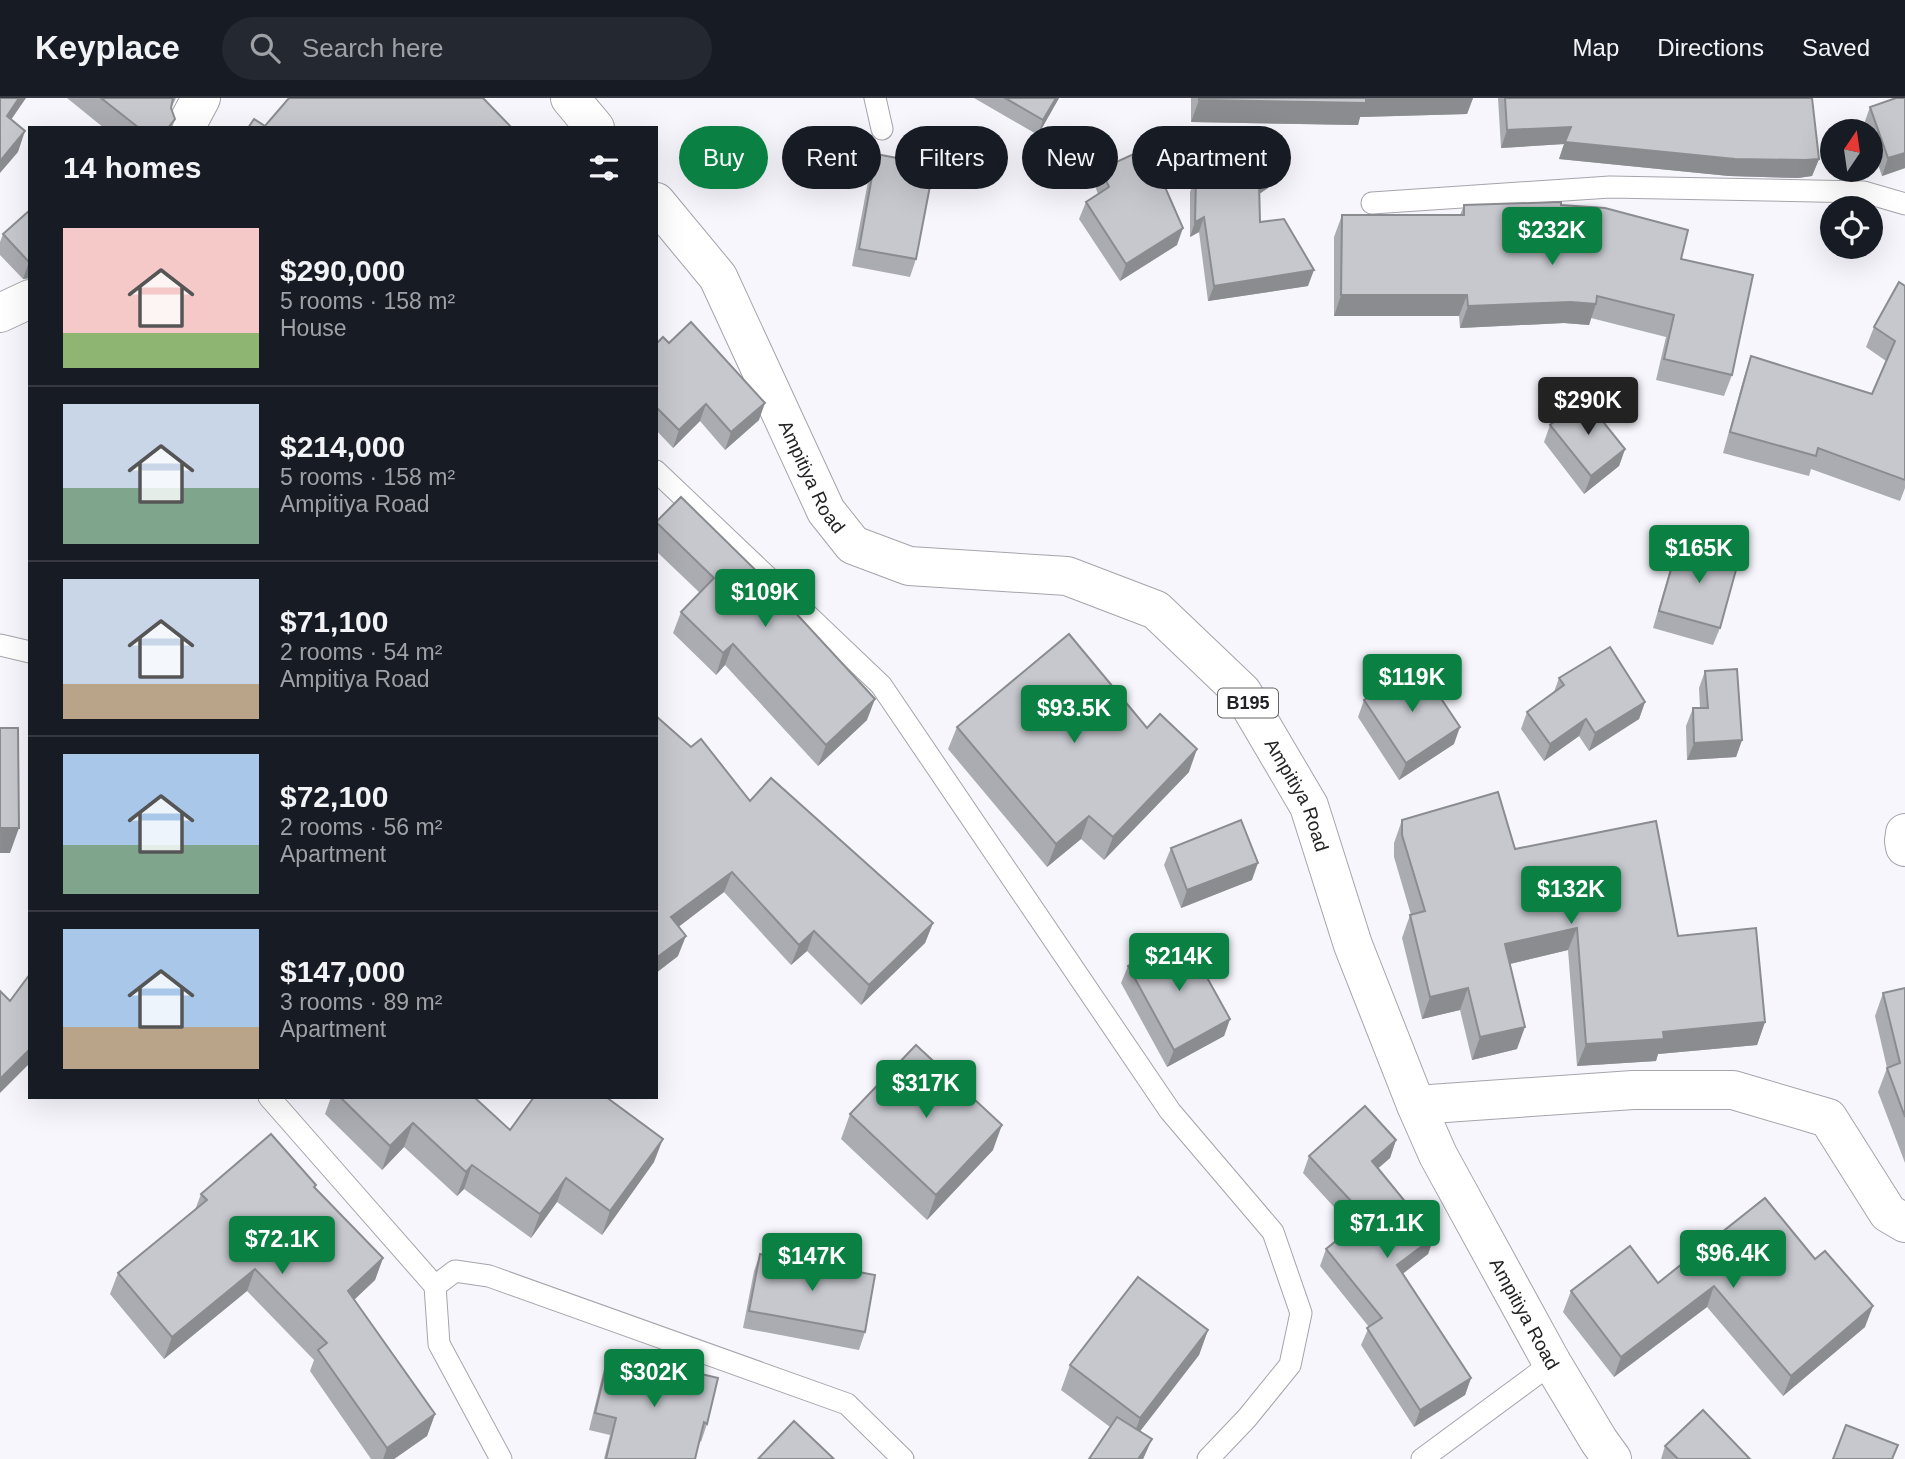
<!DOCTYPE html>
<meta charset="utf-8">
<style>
:root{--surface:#171b24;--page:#242831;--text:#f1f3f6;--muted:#9ea1a6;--line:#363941;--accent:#0b8043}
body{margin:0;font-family:Helvetica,sans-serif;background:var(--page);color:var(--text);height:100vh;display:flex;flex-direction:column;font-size:26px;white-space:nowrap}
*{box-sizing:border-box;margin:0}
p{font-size:23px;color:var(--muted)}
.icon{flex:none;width:38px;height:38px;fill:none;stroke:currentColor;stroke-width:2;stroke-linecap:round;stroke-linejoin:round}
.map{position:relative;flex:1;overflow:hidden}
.side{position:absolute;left:28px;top:28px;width:630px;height:973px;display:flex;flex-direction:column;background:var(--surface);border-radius:0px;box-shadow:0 7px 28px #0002}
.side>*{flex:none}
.banner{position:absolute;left:679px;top:28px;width:665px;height:63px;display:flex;gap:14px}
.needle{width:46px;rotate:13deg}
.tools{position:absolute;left:1820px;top:21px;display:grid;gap:14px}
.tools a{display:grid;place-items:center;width:63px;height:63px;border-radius:50%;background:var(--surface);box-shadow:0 7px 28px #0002;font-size:35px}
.price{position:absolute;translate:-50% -60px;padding:0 16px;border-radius:7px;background:var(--accent);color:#fff;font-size:23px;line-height:46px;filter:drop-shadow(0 2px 4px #0008)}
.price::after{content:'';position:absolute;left:50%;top:42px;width:21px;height:16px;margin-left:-10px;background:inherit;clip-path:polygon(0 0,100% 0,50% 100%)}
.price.selected{background:#222;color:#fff}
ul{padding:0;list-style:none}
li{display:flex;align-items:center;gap:21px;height:175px;padding:0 35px}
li+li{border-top:2px solid var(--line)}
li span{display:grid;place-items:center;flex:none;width:196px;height:140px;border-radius:0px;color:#555}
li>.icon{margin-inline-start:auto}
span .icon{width:84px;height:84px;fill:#fffc;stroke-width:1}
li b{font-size:30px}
h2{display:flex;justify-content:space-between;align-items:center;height:84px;padding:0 35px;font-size:30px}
.pill{padding:0 24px;border-radius:32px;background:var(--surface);box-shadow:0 7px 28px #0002;font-size:24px;line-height:63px}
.pill.selected{background:var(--accent);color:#fff}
header{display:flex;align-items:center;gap:42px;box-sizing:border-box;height:98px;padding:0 35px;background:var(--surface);border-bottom:2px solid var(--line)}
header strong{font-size:33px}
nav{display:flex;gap:38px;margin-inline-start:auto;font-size:24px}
.search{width:490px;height:63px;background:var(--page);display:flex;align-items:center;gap:18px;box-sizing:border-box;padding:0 24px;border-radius:38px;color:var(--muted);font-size:26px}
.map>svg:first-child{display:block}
</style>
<header>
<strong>Keyplace</strong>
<div class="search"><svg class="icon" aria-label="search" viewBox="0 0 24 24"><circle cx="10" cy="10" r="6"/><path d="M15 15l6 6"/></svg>Search here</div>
<nav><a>Map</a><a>Directions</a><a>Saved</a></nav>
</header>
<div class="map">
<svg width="1905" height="1361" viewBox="0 0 1905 1361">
<rect width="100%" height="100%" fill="#f7f6fd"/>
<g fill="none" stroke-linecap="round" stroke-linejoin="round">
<defs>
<g id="service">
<polyline points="875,0 882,31"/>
<polyline points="1372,105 1610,89 1864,94 1905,106"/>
<polyline points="656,373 881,587 1170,1013 1273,1134 1301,1215 1290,1267 1247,1320 1208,1361"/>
<polyline points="0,547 30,554"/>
<polyline points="269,999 435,1188"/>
<polyline points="501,1361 439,1246 435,1188 455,1173 489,1178 847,1306 903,1361"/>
<polyline points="1422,1361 1552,1265"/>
</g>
<g id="minor">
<polyline points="185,30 201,0"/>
<polyline points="0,215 30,201"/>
<polyline points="1905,735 1904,743 1905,749"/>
<polyline points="1416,1007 1633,992 1733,992 1828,1020 1888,1115 1905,1125"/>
</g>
<g id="primary">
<polyline points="570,0 595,30"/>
<path id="s1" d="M656 104 718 179 826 413 853 447 909 468 1067 478 1156 512 1242 594 1309 708 1353 847 1416 1007 1438 1057 1552 1265 1599 1343 1612 1361"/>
</g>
</defs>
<use href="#service" stroke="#a5a4ab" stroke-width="23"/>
<use href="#minor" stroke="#a5a4ab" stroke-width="40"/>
<use href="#primary" stroke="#a5a4ab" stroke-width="40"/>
<use href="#service" stroke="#fff" stroke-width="21"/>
<use href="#minor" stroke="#fff" stroke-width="38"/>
<use href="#primary" stroke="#fff" stroke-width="38"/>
</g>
<g fill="#aaacb1">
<polygon points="67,0 176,0 171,10 175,21 172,30 104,30"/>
<polygon points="974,0 1059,0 1038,37"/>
<polygon points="1191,0 1473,0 1467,16 1360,19 1358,27 1191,24"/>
<polygon points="1498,0 1812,0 1819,61 1812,78 1798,80 1729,78 1559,61 1564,46 1501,50"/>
<polygon points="1870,9 1905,70 1882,78 1871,46 1871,33 1867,33 1864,26"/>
<polygon points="876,56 916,161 910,179 852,168 870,73"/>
<polygon points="1101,71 1177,147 1120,183 1079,121 1086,104 1098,96 1095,88"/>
<polygon points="1273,75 1268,90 1259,96 1260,124 1308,188 1208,203 1199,134 1190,139 1190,94 1196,79"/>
<polygon points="1464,107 1561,107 1681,161 1732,277 1724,298 1656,282 1666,239 1591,220 1589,227 1564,225 1460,230 1459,218 1334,218 1334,139 1342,117 1460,117"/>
<polygon points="30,112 30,180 23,181 0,157 0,144 3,136"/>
<polygon points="1905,188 1905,390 1900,403 1811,371 1809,378 1723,355 1744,279 1751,258 1872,296 1886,263 1866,249 1874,229"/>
<polygon points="669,245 759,322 725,352 700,323 673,350 656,332 656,246"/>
<polygon points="1550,327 1625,351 1619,368 1584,396 1544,344"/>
<polygon points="656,424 780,499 867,622 818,668 725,567 716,577 673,535 681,514 700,495 656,453"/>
<polygon points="1679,444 1720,530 1713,547 1653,530 1673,461"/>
<polygon points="1705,573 1742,642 1736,659 1687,662 1686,628 1693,610 1700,610 1699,590"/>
<polygon points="1559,580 1645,604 1639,621 1589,653 1579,638 1544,663 1521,631 1527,614 1554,594"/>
<polygon points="1364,602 1454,646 1399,682 1358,619"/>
<polygon points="656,618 750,703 933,825 925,845 861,907 807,853 791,867 724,794 678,829 678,858 656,875"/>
<polygon points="957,629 1147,630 1189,674 1104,762 1081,741 1047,769 948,651"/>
<polygon points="1402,722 1515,751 1678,838 1765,924 1757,947 1658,956 1656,963 1577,968 1568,852 1510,866 1517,951 1472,962 1460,912 1422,921 1402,840 1410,817 1411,817 1394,759 1394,745"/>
<polygon points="1171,750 1252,782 1181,810 1164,767"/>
<polygon points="1128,868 1230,921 1224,938 1167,969 1121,885"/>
<polygon points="1905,890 1905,1065 1878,994 1887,970 1875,918 1883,895"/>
<polygon points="331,999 474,999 510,1032 654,1064 602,1137 557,1104 531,1140 464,1091 457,1098 404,1049 382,1072 325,1016"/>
<polygon points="850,1016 993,1052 927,1122 841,1041"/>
<polygon points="1396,1042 1390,1060 1378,1070 1434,1139 1428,1156 1402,1176 1471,1280 1465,1297 1414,1329 1361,1247 1369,1229 1320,1168 1326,1151 1353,1130 1303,1075 1309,1058"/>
<polygon points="315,1090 383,1160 375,1182 354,1202 435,1316 427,1338 394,1361 371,1361 310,1273 314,1262 247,1193 164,1261 110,1196 118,1175 195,1112 201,1096"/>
<polygon points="1765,1100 1865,1229 1783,1298 1707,1209 1614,1279 1563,1214 1571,1193 1658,1185"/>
<polygon points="760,1156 865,1234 859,1252 743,1230 754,1173"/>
<polygon points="1208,1232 1199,1257 1140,1333 1152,1341 1143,1361 1089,1361 1110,1329 1061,1292 1070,1267"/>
<polygon points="610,1254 707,1326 701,1344 700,1343 695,1361 604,1361 610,1337 589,1332 604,1271"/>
<polygon points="1665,1348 1750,1361 1661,1361"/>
</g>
<g fill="#8b8c90">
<polygon points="19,0 26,0 0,38 7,18"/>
<polygon points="1056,0 1059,0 1038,37 1043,22"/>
<polygon points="1365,0 1473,0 1467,16 1360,19 1358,27 1191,24 1199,2"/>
<polygon points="1571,29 1819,61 1812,78 1798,80 1729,78 1559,61 1564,46 1501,50 1507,32"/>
<polygon points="25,33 18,54 0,75 0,63"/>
<polygon points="1905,55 1905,70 1882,78 1888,60"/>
<polygon points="1273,75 1268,90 1253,100 1259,85"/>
<polygon points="1204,119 1199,134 1190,139 1195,124"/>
<polygon points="1183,130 1177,147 1120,183 1126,166"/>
<polygon points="30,163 30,180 23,181 29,164"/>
<polygon points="1314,172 1308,188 1208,203 1214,188"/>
<polygon points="1341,197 1467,197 1459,218 1334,218"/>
<polygon points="1571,204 1596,206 1589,227 1564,225 1460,230 1468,208"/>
<polygon points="765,305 759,322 725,352 731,334"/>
<polygon points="706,306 700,323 673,350 679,332"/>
<polygon points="1625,351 1619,368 1584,396 1591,378"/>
<polygon points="733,546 725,567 716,577 723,555"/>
<polygon points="875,601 867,622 818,668 826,647"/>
<polygon points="1645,604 1639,621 1589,653 1595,635"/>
<polygon points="1586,621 1579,638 1544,663 1550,646"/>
<polygon points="1460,629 1454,646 1399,682 1406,665"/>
<polygon points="1742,642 1736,659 1687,662 1694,645"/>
<polygon points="1197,651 1189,674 1104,762 1113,739"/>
<polygon points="1089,718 1081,741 1047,769 1056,746"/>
<polygon points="0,730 19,730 10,755 0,755"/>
<polygon points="1258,765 1252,782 1181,810 1187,792"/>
<polygon points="732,774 724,794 664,840 671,819"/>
<polygon points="933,825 925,845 861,907 869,887"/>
<polygon points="1577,830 1568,852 1497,869 1505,846"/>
<polygon points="814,833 807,853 791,867 799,847"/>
<polygon points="686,838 678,858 656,875 656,860"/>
<polygon points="1468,890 1460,912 1422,921 1430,899"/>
<polygon points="1230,921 1224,938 1167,969 1174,952"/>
<polygon points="1765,924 1757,947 1658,956 1656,963 1577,968 1586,946 1663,934"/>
<polygon points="1525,929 1517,951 1472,962 1480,939"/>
<polygon points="30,951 30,965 0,995 0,981"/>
<polygon points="413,1025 404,1049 382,1072 390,1048"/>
<polygon points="1002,1027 993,1052 927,1122 936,1097"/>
<polygon points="663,1041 654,1064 602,1137 610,1113"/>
<polygon points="1396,1042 1390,1060 1366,1081 1372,1063"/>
<polygon points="472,1067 464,1091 457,1098 466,1074"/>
<polygon points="566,1080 557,1104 531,1140 540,1116"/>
<polygon points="1434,1139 1428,1156 1391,1185 1397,1167"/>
<polygon points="383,1160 375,1182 340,1215 348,1193"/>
<polygon points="255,1171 247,1193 164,1261 172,1239"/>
<polygon points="1714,1188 1707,1209 1614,1279 1621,1259"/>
<polygon points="1873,1208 1865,1229 1783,1298 1791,1278"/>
<polygon points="1208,1232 1199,1257 1131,1345 1140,1320"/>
<polygon points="1471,1280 1465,1297 1414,1329 1420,1312"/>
<polygon points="435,1316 427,1338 394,1361 383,1361 387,1350"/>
<polygon points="1152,1341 1143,1361 1138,1361"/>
</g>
<g fill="#c6c8ce" stroke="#8b8c90" stroke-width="2">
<polygon points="0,0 19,0 7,18 25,33 0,63"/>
<polygon points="101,0 173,0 171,10 175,21 168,30 139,30"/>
<polygon points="289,0 483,0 512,30 248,30 254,21 265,28"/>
<polygon points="1005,0 1056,0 1043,22"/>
<polygon points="1199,0 1366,0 1366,5 1199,2"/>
<polygon points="1505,0 1812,0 1819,61 1805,62 1735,61 1565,44 1571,29 1507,32"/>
<polygon points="1896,0 1905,0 1905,55 1888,60 1870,9"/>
<polygon points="1136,55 1150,55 1183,130 1126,166 1086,104 1109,89 1101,71"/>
<polygon points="876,56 934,67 916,161 859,151"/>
<polygon points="1273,75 1259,85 1260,124 1284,121 1314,172 1214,188 1204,119 1195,124 1196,79"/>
<polygon points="1561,104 1561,107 1605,110 1688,132 1681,161 1753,177 1732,277 1664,261 1674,217 1597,198 1596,206 1571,204 1468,208 1467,197 1341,197 1342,117 1464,117 1464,107"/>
<polygon points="30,112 30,163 29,164 3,136"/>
<polygon points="1899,184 1905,188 1905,382 1818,350 1816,358 1730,334 1751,258 1872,296 1895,243 1874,229"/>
<polygon points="691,224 765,305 731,334 706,306 679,332 656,309 656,246 663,239 669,245"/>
<polygon points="1584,300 1625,351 1591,378 1550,327"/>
<polygon points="681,399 781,497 780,498 875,601 826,647 733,546 723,555 681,514 714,480 656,424"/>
<polygon points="1679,444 1739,461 1720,530 1659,513"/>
<polygon points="1069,536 1147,630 1160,616 1197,651 1113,739 1089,718 1056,746 957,629"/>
<polygon points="1610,549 1645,604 1595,635 1586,621 1550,646 1527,614 1564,587 1559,580"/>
<polygon points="1418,566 1460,629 1406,665 1364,602"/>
<polygon points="1737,571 1742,642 1694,645 1693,610 1708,610 1705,573"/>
<polygon points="656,618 691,649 701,641 750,703 771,680 933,825 869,887 814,833 799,847 732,774 671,819 686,838 656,860"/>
<polygon points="0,630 18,630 19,730 0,730"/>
<polygon points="1498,694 1515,751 1656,723 1678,838 1756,830 1765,924 1663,934 1664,941 1586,946 1577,830 1505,846 1525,929 1480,939 1468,890 1430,899 1410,817 1425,813 1402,737 1402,722"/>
<polygon points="1241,722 1258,765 1187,792 1171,750"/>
<polygon points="1184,838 1230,921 1174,952 1128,868"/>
<polygon points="30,876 30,951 0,981 0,893 10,903"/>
<polygon points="1905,890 1905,1019 1887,970 1900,965 1883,895"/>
<polygon points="916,947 1002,1027 936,1097 850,1016"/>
<polygon points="340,999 474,999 510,1032 534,999 606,999 663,1041 610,1113 566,1080 540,1116 472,1067 466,1074 413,1025 390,1048"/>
<polygon points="1365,1008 1396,1042 1372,1063 1434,1139 1397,1167 1471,1280 1420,1312 1367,1230 1382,1220 1326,1151 1366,1119 1309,1058"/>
<polygon points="271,1036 316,1087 314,1089 383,1160 348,1193 435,1316 387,1350 318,1252 327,1245 255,1171 172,1239 118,1175 207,1102 201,1096"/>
<polygon points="1765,1100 1815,1161 1825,1153 1873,1208 1791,1278 1714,1188 1621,1259 1571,1193 1630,1148 1658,1185"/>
<polygon points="760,1156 875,1177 865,1234 749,1213"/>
<polygon points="1138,1179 1208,1232 1140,1320 1070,1267"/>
<polygon points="610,1254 718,1280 707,1326 704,1324 695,1361 606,1361 616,1320 595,1315"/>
<polygon points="1703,1312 1750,1361 1678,1361 1665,1348"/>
<polygon points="1117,1319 1152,1341 1138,1361 1089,1361"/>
<polygon points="794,1323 834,1361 758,1361"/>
<polygon points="1846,1327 1898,1347 1892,1361 1833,1361"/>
</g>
<g text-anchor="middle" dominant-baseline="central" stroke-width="5" stroke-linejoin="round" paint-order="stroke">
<rect fill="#fff" stroke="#656566" stroke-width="2" x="1218" y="590.5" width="60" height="29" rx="5"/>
<g font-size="18" font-weight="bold" fill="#232325">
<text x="1248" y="605">B195</text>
</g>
<g font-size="19" fill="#232325" stroke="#fff">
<text stroke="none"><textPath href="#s1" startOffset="318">Ampitiya Road</textPath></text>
<text stroke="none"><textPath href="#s1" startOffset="948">Ampitiya Road</textPath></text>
<text stroke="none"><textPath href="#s1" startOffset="1516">Ampitiya Road</textPath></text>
</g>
</g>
</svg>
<div class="tools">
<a><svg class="needle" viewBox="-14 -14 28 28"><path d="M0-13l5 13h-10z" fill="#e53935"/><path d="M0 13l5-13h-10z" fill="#9ea1a6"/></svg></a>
<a><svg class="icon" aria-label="locate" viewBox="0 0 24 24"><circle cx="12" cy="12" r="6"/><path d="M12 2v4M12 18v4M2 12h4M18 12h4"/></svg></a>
</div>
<b class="price" style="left:1552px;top:169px">$232K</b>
<b class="price selected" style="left:1588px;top:339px">$290K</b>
<b class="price" style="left:1699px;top:487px">$165K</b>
<b class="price" style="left:765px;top:531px">$109K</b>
<b class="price" style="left:1412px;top:616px">$119K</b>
<b class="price" style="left:1074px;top:647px">$93.5K</b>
<b class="price" style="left:1571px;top:828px">$132K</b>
<b class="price" style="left:1179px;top:895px">$214K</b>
<b class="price" style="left:926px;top:1022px">$317K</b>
<b class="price" style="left:1387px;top:1162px">$71.1K</b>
<b class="price" style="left:282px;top:1178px">$72.1K</b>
<b class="price" style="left:1733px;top:1192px">$96.4K</b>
<b class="price" style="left:812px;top:1195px">$147K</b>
<b class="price" style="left:654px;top:1311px">$302K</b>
<div class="banner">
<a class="pill selected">Buy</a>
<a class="pill">Rent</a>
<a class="pill">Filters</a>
<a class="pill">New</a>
<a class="pill">Apartment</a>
</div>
<section class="side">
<h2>14 homes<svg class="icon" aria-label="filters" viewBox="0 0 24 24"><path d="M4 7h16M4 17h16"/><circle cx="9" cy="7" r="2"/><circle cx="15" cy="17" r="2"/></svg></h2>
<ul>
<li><span style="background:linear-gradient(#f6c9c9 75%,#8fb573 0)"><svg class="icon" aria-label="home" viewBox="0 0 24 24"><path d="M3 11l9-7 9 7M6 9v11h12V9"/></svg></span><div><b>$290,000</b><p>5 rooms · 158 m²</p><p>House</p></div></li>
<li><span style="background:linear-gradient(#c9d6e8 60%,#7fa58c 0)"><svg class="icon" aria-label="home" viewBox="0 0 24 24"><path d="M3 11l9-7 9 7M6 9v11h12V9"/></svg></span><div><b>$214,000</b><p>5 rooms · 158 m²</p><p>Ampitiya Road</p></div></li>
<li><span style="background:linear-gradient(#c9d6e8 75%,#b9a48a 0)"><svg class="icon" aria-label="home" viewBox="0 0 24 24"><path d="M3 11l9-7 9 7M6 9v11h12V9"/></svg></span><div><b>$71,100</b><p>2 rooms · 54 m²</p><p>Ampitiya Road</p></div></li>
<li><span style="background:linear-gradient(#a9c7e8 65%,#7fa58c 0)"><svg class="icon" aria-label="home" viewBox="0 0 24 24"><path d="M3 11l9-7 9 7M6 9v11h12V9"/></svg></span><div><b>$72,100</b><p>2 rooms · 56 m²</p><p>Apartment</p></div></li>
<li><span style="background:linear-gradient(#a9c7e8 70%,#b9a48a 0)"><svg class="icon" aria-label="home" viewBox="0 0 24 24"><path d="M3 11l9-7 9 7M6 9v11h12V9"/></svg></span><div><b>$147,000</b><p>3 rooms · 89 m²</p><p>Apartment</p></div></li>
</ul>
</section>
</div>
